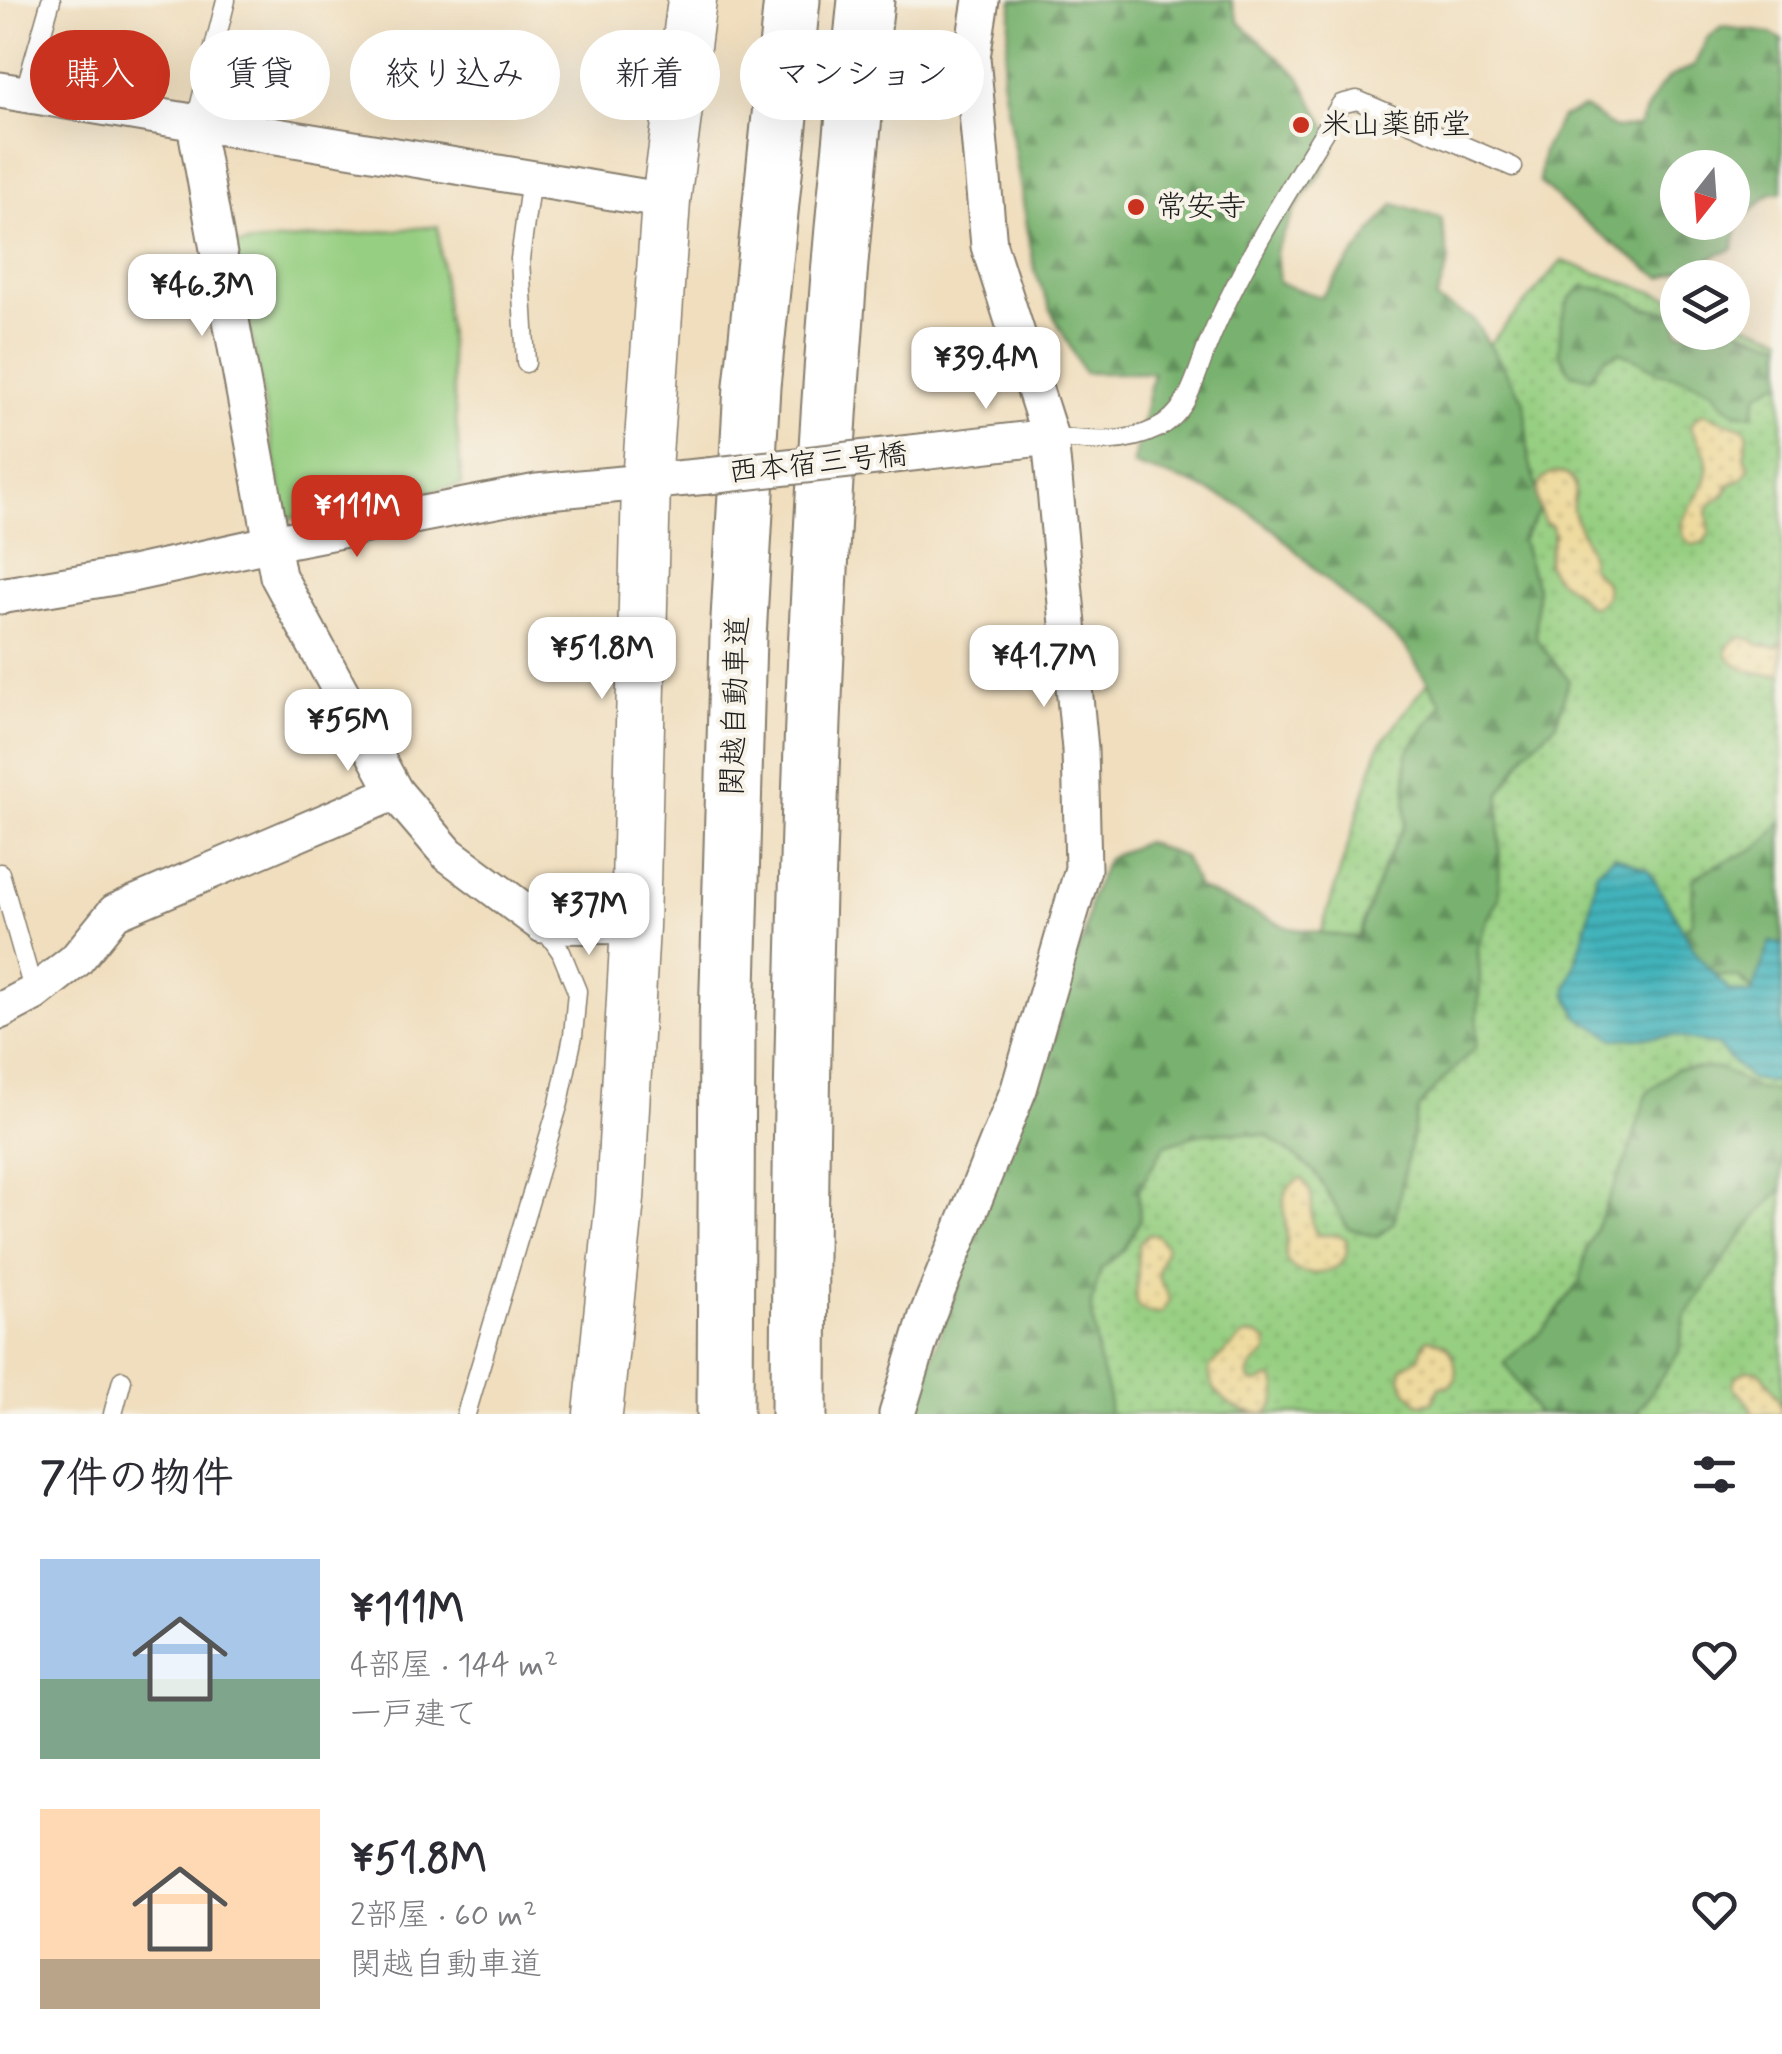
<!DOCTYPE html>
<html lang="ja">
<meta charset="utf-8">
<style>
:root{--surface:#fff;--page:#f2f2f3;--text:#2b2b33;--muted:#7c7c81;--accent:#c8321e}
body{margin:0;font-family:Mynerve,"Klee One",sans-serif;background:var(--page);color:var(--text);height:100vh;display:flex;flex-direction:column;font-size:38px;white-space:nowrap}
*{box-sizing:border-box;margin:0}
p{font-size:32px;color:var(--muted)}
.icon{flex:none;width:55px;height:55px;fill:none;stroke:currentColor;stroke-width:2;stroke-linecap:round;stroke-linejoin:round}
.map{position:relative;height:1414px;overflow:hidden}
.side{display:flex;flex-direction:column;background:var(--surface);flex:1}
.side>*{flex:none}
.top-card{position:absolute;left:30px;top:30px;width:1000px;height:90px;display:flex;gap:20px}
.needle{width:65px;rotate:197deg}
.fabs{position:absolute;left:1660px;top:150px;display:grid;gap:20px}
.fabs a{display:grid;place-items:center;width:90px;height:90px;border-radius:50%;background:var(--surface);box-shadow:0 10px 40px #0002;font-size:50px}
.price{position:absolute;translate:-50% -85px;padding:0 22px;border-radius:20px;background:#fff;color:#222;font-size:32px;line-height:65px;filter:drop-shadow(0 2px 5px #0008)}
.price::after{content:'';position:absolute;left:50%;top:60px;width:30px;height:22px;margin-left:-15px;background:inherit;clip-path:polygon(0 0,100% 0,50% 100%)}
.price.on{background:var(--accent);color:#fff}
ul{padding:0;list-style:none}
li{display:flex;align-items:center;gap:30px;height:250px;padding:0 40px}
li span{display:grid;place-items:center;flex:none;width:280px;height:200px;border-radius:0px;color:#555}
li>.icon{margin-inline-start:auto}
span .icon{width:120px;height:120px;fill:#fffc;stroke-width:1}
li b{font-size:42px}
h2{display:flex;justify-content:space-between;align-items:center;height:120px;padding:0 40px;font-size:42px}
.chip{padding:0 35px;border-radius:45px;background:var(--surface);box-shadow:0 10px 40px #0002;font-size:35px;line-height:90px}
.chip.on{background:var(--accent);color:#fff}
.map>svg:first-child{display:block}
</style>
<div class="map">
<svg width="1782" height="1414" viewBox="0 0 1782 1414">
<defs>
<pattern id="grass-dots" width="8" height="8" patternUnits="userSpaceOnUse" patternTransform="scale(2.5)"><rect width="8" height="8" fill="#97cf82"/><path d="M2 2h.1M6 6h.1" fill="none" stroke="#82b170" stroke-width="1.8" stroke-linecap="round"/></pattern>
<pattern id="forest-firs" width="22" height="20" patternUnits="userSpaceOnUse" patternTransform="scale(2.5)"><rect width="22" height="20" fill="#79b270"/><path d="M5 1l3.5 6h-7zM16 11l3.5 6h-7z" fill="#62905b"/></pattern>
<pattern id="sand-dots" width="8" height="8" patternUnits="userSpaceOnUse" patternTransform="scale(2.5)"><rect width="8" height="8" fill="#eeda9e"/><path d="M2 2h.1M6 6h.1" fill="none" stroke="#ccba88" stroke-width="1.8" stroke-linecap="round"/></pattern>
<pattern id="water-rules" width="6" height="5" patternUnits="userSpaceOnUse" patternTransform="scale(2.5)"><rect width="6" height="5" fill="#43b3bb"/><path d="M0 2.5h6" fill="none" stroke="#379197"/></pattern>
</defs>
<rect width="100%" height="100%" fill="#f7f3e8"/>
<filter id="ink" filterUnits="userSpaceOnUse"><feTurbulence type="fractalNoise" baseFrequency=".01" numOctaves="2"/><feDisplacementMap in="SourceGraphic" scale="20" xChannelSelector="R" yChannelSelector="G"/><feConvolveMatrix kernelMatrix="1 2 1 2 8 2 1 2 1" color-interpolation-filters="sRGB"/></filter>
<filter id="wash" filterUnits="userSpaceOnUse"><feTurbulence type="fractalNoise" baseFrequency=".0048" numOctaves="4" result="noise"/><feDisplacementMap in="SourceGraphic" scale="40" xChannelSelector="R" yChannelSelector="G"/><feGaussianBlur stdDeviation="2.25" result="paint"/><feColorMatrix in="noise" values="0 0 0 0 0 0 0 0 0 0 0 0 0 0 0 0 0 1.4 0 .05"/><feComposite in="paint" operator="in"/></filter>
<g filter="url(#wash)">
<rect width="100%" height="100%" fill="#f0debe"/>
<polygon fill="url(#grass-dots)" stroke="#5a764f" stroke-width="2.5" points="1562,261 1677,300 1678,332 1732,332 1733,319 1782,336 1782,1414 1016,1414 1027,1325 1319,939 1379,746 1446,658 1467,369"/>
<g fill="url(#forest-firs)" stroke="#4a6746" stroke-width="2.5" fill-rule="evenodd">
<polygon points="1013,0 1231,0 1239,22 1299,76 1334,141 1334,149 1321,174 1296,208 1276,251 1279,283 1321,297 1394,204 1441,218 1449,262 1436,300 1473,319 1524,400 1529,459 1541,507 1522,541 1537,588 1536,639 1569,680 1556,724 1526,752 1500,794 1499,898 1486,922 1478,948 1480,977 1476,1047 1436,1087 1418,1109 1394,1222 1377,1237 1348,1228 1315,1172 1268,1136 1232,1132 1203,1133 1165,1145 1138,1191 1140,1220 1124,1250 1101,1269 1091,1305 1098,1357 1109,1398 1109,1414 915,1414 915,1404 1037,1064 1055,1036 1069,969 1083,940 1091,897 1107,858 1145,842 1184,857 1198,888 1289,928 1358,938 1383,868 1405,824 1407,753 1442,704 1404,645 1334,587 1274,530 1238,504 1191,483 1133,465 1153,373 1084,373 1053,315 1035,272 1002,78"/>
<path d="M1723 27 1771 33 1782 40V193H1771L1739 223 1733 249 1662 278C1618 249 1578 218 1539 182L1543 151 1561 118 1584 108 1616 129 1638 126 1658 89 1670 77 1694 66 1707 38ZM1678 168H1732V222H1678Z"/>
<path d="M1583 286 1601 289 1624 295 1644 308 1677 312 1678 332H1732L1733 326 1750 334 1782 342V384L1776 383 1758 394 1753 415C1735 413 1723 409 1715 391L1684 378 1659 373 1642 362 1620 352 1603 359 1590 378 1570 373 1559 352 1561 321 1569 299Z"/>
<path d="M1782 818V1008L1770 1007 1739 978 1683 970 1664 950 1692 923 1693 879C1703 873 1712 866 1723 862 1749 852 1769 846 1782 818Z"/>
<polygon points="1720,1068 1757,1089 1782,1091 1782,1189 1762,1210 1726,1257 1685,1317 1679,1352 1636,1414 1538,1414 1504,1362 1545,1328 1579,1282 1587,1248 1628,1155 1647,1093 1675,1069"/>
</g>
<g fill="url(#sand-dots)" stroke="#857b5d" stroke-width="2.5">
<path d="M1702 413 1743 428 1748 434 1744 457 1750 466 1743 478 1730 484 1724 495 1711 504 1707 511 1710 532 1704 542 1693 545 1684 538 1681 524C1690 505 1713 480 1706 457 1703 446 1695 438 1691 427L1694 420Z"/>
<path d="M1551 473C1559 473 1567 472 1572 480 1579 489 1571 500 1573 510 1576 526 1587 539 1590 555 1592 563 1587 563 1593 570 1603 582 1607 578 1606 596 1591 616 1587 603 1575 592 1562 579 1555 584 1547 563L1554 534 1552 526 1545 523C1536 504 1530 485 1551 473Z"/>
<path d="M1742 637 1752 640 1759 645 1777 647 1782 640V673C1753 680 1700 653 1742 637Z"/>
<path d="M1301 1178C1322 1198 1303 1217 1318 1235H1339L1346 1239C1347 1247 1348 1256 1342 1262 1332 1275 1302 1278 1290 1265 1281 1255 1288 1246 1287 1235 1286 1213 1274 1192 1301 1178Z"/>
<path d="M1148 1234 1157 1235 1166 1246C1164 1256 1156 1269 1159 1278 1162 1287 1168 1290 1170 1300L1162 1313C1125 1317 1139 1288 1138 1267 1138 1258 1137 1252 1139 1243Z"/>
<path d="M1248 1335H1257L1268 1342 1267 1353 1252 1366 1248 1376 1251 1382 1257 1383 1269 1378 1274 1379C1280 1392 1277 1406 1265 1414 1239 1414 1206 1396 1210 1366L1242 1337Z"/>
<path d="M1428 1339C1453 1343 1456 1357 1456 1379L1449 1386 1439 1387 1433 1402 1419 1404C1411 1397 1394 1378 1404 1366 1406 1364 1416 1360 1419 1358L1424 1343Z"/>
<path d="M1746 1370 1759 1371C1768 1380 1782 1401 1782 1414H1752C1752 1401 1739 1397 1733 1386L1735 1378Z"/>
</g>
<polygon fill="#97cf82" stroke="#5a764f" stroke-width="2.5" points="438,226 462,485 286,519 234,245"/>
<polygon fill="url(#water-rules)" stroke="#30686c" stroke-width="2.5" points="1614,856 1648,869 1698,956 1729,990 1751,994 1771,941 1782,944 1782,1083 1750,1079 1716,1045 1673,1036 1614,1039 1579,1017 1566,993 1587,924 1597,871"/>
</g>
<g filter="url(#ink)">
<g fill="none" stroke-linecap="round" stroke-linejoin="round">
<defs>
<g id="lane">
<polyline points="24,94 51,0"/>
<polyline points="195,124 226,0"/>
<polyline points="526,363 520,259 531,178"/>
<path d="M1050 437C1087 440 1121 446 1156 429 1188 414 1195 378 1207 347 1240 265 1295 180 1341 104L1357 100 1513 167"/>
<polyline points="0,873 34,993"/>
<polyline points="113,1414 122,1380"/>
<polyline points="466,1414 559,1103 573,1036 577,991 561,952 543,926"/>
</g>
<g id="street">
<polyline points="0,90 666,201"/>
<polyline points="195,124 278,576 395,792 448,854 543,925 635,926"/>
<polyline points="929,451 1050,437"/>
<polyline points="0,596 132,574 273,543 537,492 708,476"/>
<polyline points="0,1011 34,993 76,960 115,912 395,792"/>
<polyline points="897,1414 927,1316 1019,1089 1083,869 1080,749 1050,437 989,246 972,57 981,0"/>
</g>
<polyline id="secondary" points="598,1414 620,1199 635,926 646,483 666,201 692,0"/>
<g id="highway">
<polyline points="725,1414 727,1023 738,637 752,386 792,0"/>
<path d="M799 1414C800 1043 809 671 837 302 844 201 856 100 866 0"/>
</g>
</defs>
<use href="#lane" stroke="#867d6d" stroke-width="21"/>
<use href="#street" stroke="#867d6d" stroke-width="39"/>
<use href="#secondary" stroke="#867d6d" stroke-width="51"/>
<use href="#highway" stroke="#867d6d" stroke-width="59"/>
<use href="#lane" stroke="#fff" stroke-width="18"/>
<use href="#street" stroke="#fff" stroke-width="35"/>
<use href="#secondary" stroke="#fff" stroke-width="48"/>
<use href="#highway" stroke="#fff" stroke-width="55"/>
<defs>
<polyline id="street-bridge" points="708,476 929,451"/>
</defs>
<use href="#street-bridge" stroke="#867d6d" stroke-width="39" stroke-linecap="butt"/>
<use href="#street-bridge" stroke="#fff" stroke-width="35"/>
</g>
</g>
<g fill="#c8321e" stroke="#f7f3e8" stroke-width="4">
<circle cx="1301" cy="125" r="10"/>
<circle cx="1136" cy="207" r="10"/>
</g>
<g text-anchor="middle" dominant-baseline="central" stroke-width="8" stroke-linejoin="round" paint-order="stroke">
<g font-size="30" fill="#1c1c1c" stroke="#f7f3e8" text-anchor="start">
<text x="1321" y="125">米山薬師堂</text>
<text x="1156" y="207">常安寺</text>
</g>
<g font-size="30" fill="#1c1c1c" stroke="#f7f3e8">
<text transform="translate(818 464) rotate(-6)">西本宿三号橋</text>
<text transform="translate(736 706) rotate(-88)">関越自動車道</text>
</g>
</g>
</svg>
<div class="fabs">
<a><svg class="needle" viewBox="-14 -14 28 28"><path d="M0-13l5 13h-10z" fill="#e53935"/><path d="M0 13l5-13h-10z" fill="#7c7c81"/></svg></a>
<a><svg class="icon" aria-label="layers" viewBox="0 0 24 24"><path d="M12 4l9 5-9 5-9-5zM3 14l9 5 9-5"/></svg></a>
</div>
<b class="price" style="left:202px;top:339px">¥46.3M</b>
<b class="price" style="left:986px;top:412px">¥39.4M</b>
<b class="price on" style="left:357px;top:560px">¥111M</b>
<b class="price" style="left:602px;top:702px">¥51.8M</b>
<b class="price" style="left:1044px;top:710px">¥41.7M</b>
<b class="price" style="left:348px;top:774px">¥55M</b>
<b class="price" style="left:589px;top:958px">¥37M</b>
<div class="top-card">
<a class="chip on">購入</a>
<a class="chip">賃貸</a>
<a class="chip">絞り込み</a>
<a class="chip">新着</a>
<a class="chip">マンション</a>
</div>
</div>
<section class="side">
<h2>7件の物件<svg class="icon" aria-label="filters" viewBox="0 0 24 24"><path d="M4 7h16M4 17h16"/><circle cx="9" cy="7" r="2"/><circle cx="15" cy="17" r="2"/></svg></h2>
<ul>
<li><span style="background:linear-gradient(#a9c7e8 60%,#7fa58c 0)"><svg class="icon" aria-label="home" viewBox="0 0 24 24"><path d="M3 11l9-7 9 7M6 9v11h12V9"/></svg></span><div><b>¥111M</b><p>4部屋 · 144 m²</p><p>一戸建て</p></div><svg class="icon" aria-label="heart" viewBox="0 0 24 24"><path d="M12 20l-8-8c-3-5 5-10 8-4 3-6 11-1 8 4z"/></svg></li>
<li><span style="background:linear-gradient(#ffd9b3 75%,#b9a48a 0)"><svg class="icon" aria-label="home" viewBox="0 0 24 24"><path d="M3 11l9-7 9 7M6 9v11h12V9"/></svg></span><div><b>¥51.8M</b><p>2部屋 · 60 m²</p><p>関越自動車道</p></div><svg class="icon" aria-label="heart" viewBox="0 0 24 24"><path d="M12 20l-8-8c-3-5 5-10 8-4 3-6 11-1 8 4z"/></svg></li>
</ul>
</section>
